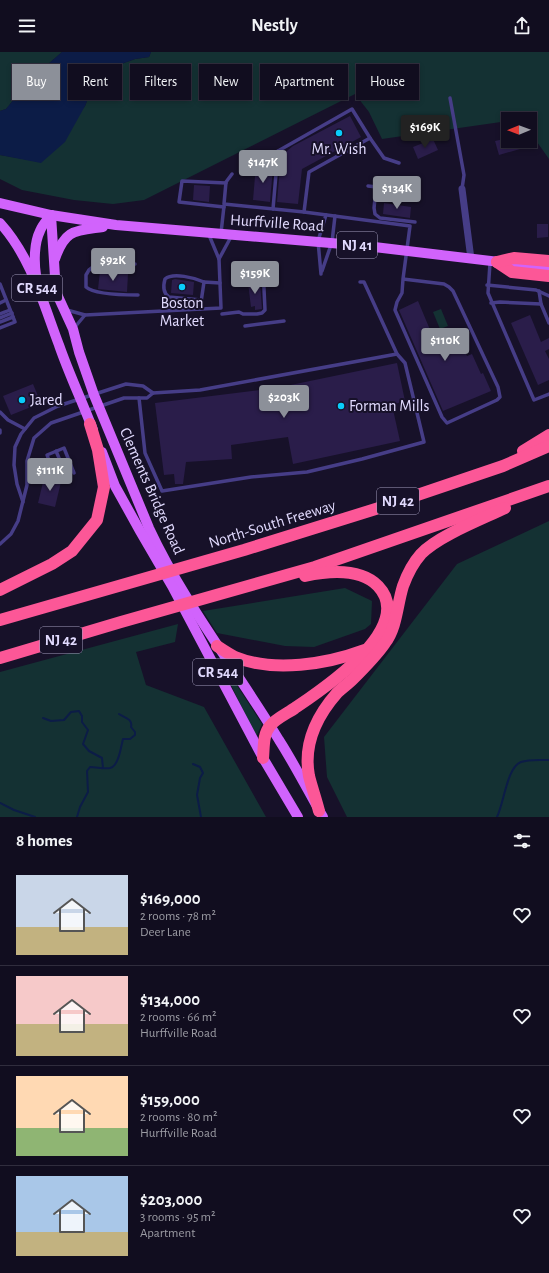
<!DOCTYPE html>
<meta charset="utf-8">
<style>
:root{--surface:#110d1f;--page:#1a1628;--text:#f1f3f6;--muted:#9c9ca4;--line:#302d3d;--accent:#8c9099}
body{margin:0;font-family:"Alegreya Sans",sans-serif;background:var(--page);color:var(--text);height:100vh;display:flex;flex-direction:column;font-size:15px;white-space:nowrap}
*{box-sizing:border-box;margin:0}
p{font-size:13px;color:var(--muted)}
.icon{flex:none;width:22px;height:22px;fill:none;stroke:currentColor;stroke-width:2;stroke-linecap:round;stroke-linejoin:round}
.map{position:relative;height:765px;overflow:hidden}
.side{display:flex;flex-direction:column;background:var(--surface);flex:1}
.side>*{flex:none}
.hud{position:absolute;left:12px;top:12px;width:525px;height:36px;display:flex;gap:8px}
.needle{width:26px;rotate:269deg}
.controls{position:absolute;left:501px;top:60px;display:grid;gap:8px}
.controls a{display:grid;place-items:center;width:36px;height:36px;border-radius:0px;background:var(--surface);box-shadow:0 2px 6px #0003,0 0 0 1px var(--line);font-size:20px}
.price{position:absolute;translate:-50% -34px;padding:0 9px;border-radius:4px;background:var(--accent);color:#fff;font-size:13px;line-height:26px;filter:drop-shadow(0 1px 2px #0008)}
.price::after{content:'';position:absolute;left:50%;top:24px;width:12px;height:9px;margin-left:-6px;background:inherit;clip-path:polygon(0 0,100% 0,50% 100%)}
.price.on{background:#222;color:#fff}
ul{padding:0;list-style:none}
li{display:flex;align-items:center;gap:12px;height:100px;padding:0 16px}
li+li{border-top:1px solid var(--line)}
li span{display:grid;place-items:center;flex:none;width:112px;height:80px;border-radius:0px;color:#555}
li>.icon{margin-inline-start:auto}
span .icon{width:48px;height:48px;fill:#fffc;stroke-width:1}
li b{font-size:17px}
h2{display:flex;justify-content:space-between;align-items:center;height:48px;padding:0 16px;font-size:17px}
.tag{padding:0 14px;border-radius:0px;background:var(--surface);box-shadow:0 2px 6px #0003,0 0 0 1px var(--line);font-size:14px;line-height:36px}
.tag.on{background:var(--accent);color:#fff}
header{display:flex;justify-content:space-between;align-items:center;height:52px;padding:0 16px;background:var(--surface);font-size:18px;font-weight:700}
.map>svg:first-child{display:block}
</style>
<header><svg class="icon" aria-label="menu" viewBox="0 0 24 24"><path d="M4 6h16M4 12h16M4 18h16"/></svg>Nestly<svg class="icon" aria-label="share" viewBox="0 0 24 24"><path d="M12 15V3M7 8l5-5 5 5M5 13v7h14v-7"/></svg></header>
<div class="map">
<svg width="549" height="765" viewBox="0 0 549 765">
<rect width="100%" height="100%" fill="#171129"/>
<g fill="#143133">
<polygon points="0,0 62,0 30,28 6,57 0,59"/>
<polygon points="151,0 549,0 549,107 530,80 530,67 508,67 508,69 382,87 369,60 355,42 144,148 113,152 74,148 22,138 0,127 0,103 41,110 85,54 99,20 135,7 149,5"/>
<polygon points="111,212 129,214 128,222 110,220"/>
<polygon points="441,257 448,274 440,277 433,260"/>
<polygon points="549,469 549,765 347,765 327,725 324,685 457,512"/>
<polygon points="345,536 372,549 371,572 365,577 314,595 285,594 217,581 203,559"/>
<polygon points="178,572 175,590 136,600 146,633 204,655 266,765 0,765 0,620"/>
<polygon points="221,609 262,672 256,685 220,610"/>
</g>
<polygon fill="#0c1c47" points="62,0 151,0 149,5 135,7 99,20 85,54 65,90 41,111 0,103 0,59 6,57 30,28"/>
<g fill="none" stroke-linecap="round" stroke-linejoin="round">
<g stroke="#0c1c47" stroke-width="2">
<polyline points="43,666 51,669 64,668 71,660 79,659 82,664 82,670 88,678 83,692 89,699 102,706 103,716"/>
<polyline points="193,712 200,715 203,721 200,726 197,743 201,765"/>
<polyline points="0,751 14,758 35,765"/>
<path d="M77 765 80 755 88 740 87 719 90 715C97 715 103 717 110 716 119 714 121 694 123 687H130L135 683V680L131 675C133 667 125 666 119 662"/>
<path d="M497 765C504 751 507 715 521 710 529 707 540 708 549 708"/>
</g>
</g>
<g fill="#2a1d4a">
<polygon points="350,64 361,85 302,117 298,152 277,150 280,115 281,116 282,103 293,94"/>
<polygon points="508,86 508,89 525,89 527,95 499,103 495,89"/>
<polygon points="433,87 438,98 418,107 413,95"/>
<polygon points="256,113 273,115 270,150 253,148"/>
<polygon points="194,133 210,134 209,150 193,148"/>
<polygon points="384,151 411,155 410,166 383,162"/>
<polygon points="537,172 548,172 548,185 537,186"/>
<polygon points="100,219 128,222 127,240 98,237"/>
<polygon points="175,227 194,230 193,243 171,241 172,228"/>
<polygon points="260,230 262,257 255,258 255,254 251,255 248,231"/>
<polygon points="418,249 436,292 456,283 464,301 465,300 467,304 472,302 481,322 483,321 491,339 443,359 399,258"/>
<polygon points="530,263 541,290 549,286 549,297 545,299 549,307 549,328 538,333 511,271"/>
<polygon points="397,311 405,349 392,353 400,389 293,412 288,385 231,393 232,407 186,410 183,432 175,432 174,422 164,423 155,351 276,336"/>
<polygon points="33,332 41,351 11,363 3,344"/>
<polygon points="44,426 61,430 55,455 38,451"/>
</g>
<g fill="none" stroke-linecap="round" stroke-linejoin="round">
<g stroke="#463d87" stroke-width="3.5">
<polyline points="450,46 464,123 462,137"/>
<polyline points="263,105 278,99 352,57 370,86"/>
<polyline points="399,111 384,106 370,86 309,120 304,160 410,174 403,227 444,232 449,235 453,239 498,335 500,345 497,348 447,371 442,365 395,258 397,250 402,241 403,227"/>
<polyline points="232,122 226,130 224,152 304,160"/>
<polyline points="368,134 412,139"/>
<path d="M413 144 381 140C374 144 373 155 375 162L380 166 415 170"/>
<polyline points="224,155 179,150 182,129 226,131"/>
<polyline points="273,157 278,99"/>
<polyline points="221,181 224,154"/>
<polyline points="219,207 232,183"/>
<polyline points="490,211 488,241 534,348 549,342"/>
<path d="M135 212 103 209 98 211 89 218 86 223V235C95 243 126 243 138 243"/>
<polyline points="322,219 332,190 335,164"/>
<polyline points="321,222 318,189 326,163"/>
<polyline points="0,232 15,270 0,276"/>
<polyline points="487,233 536,238 549,244"/>
<path d="M201 248 169 245C163 241 163 234 165 227 173 220 195 226 204 230"/>
<polyline points="0,251 6,248"/>
<polyline points="491,251 500,250 541,252 539,239"/>
<polyline points="541,252 549,271"/>
<polyline points="200,257 204,230 220,231"/>
<polyline points="67,258 85,263 221,256 219,207 209,183"/>
<polyline points="0,262 10,258"/>
<polyline points="222,262 239,260 243,262 257,262 262,261 265,258 263,216"/>
<polyline points="0,266 12,261"/>
<polyline points="0,270 13,265"/>
<polyline points="245,274 284,269"/>
<polyline points="75,275 85,263"/>
<polyline points="139,346 145,401 162,439 251,425 307,420 362,407 424,390 405,311 397,302"/>
<polyline points="0,360 8,368 25,377"/>
<polyline points="0,378 0,381"/>
<polyline points="56,399 64,418"/>
<polyline points="71,415 54,422 47,403 64,396 74,421"/>
<polyline points="23,450 17,432 14,413 15,395 21,382 34,366 58,354 126,332 143,334 153,341"/>
<polyline points="0,492 11,482 18,469 27,433 27,409 34,386 51,371 124,346 147,346 153,341 200,338 397,302 364,230 360,230"/>
</g>
<polyline stroke="#463d87" stroke-width="7" points="462,137 471,207"/>
<g stroke="#d163fc" stroke-width="10">
<polyline points="0,151 51,163 116,173 366,194 549,216"/>
<path d="M51 163 56 240 73 277 79 300 94 343 149 476C184 551 236 617 279 688 295 713 308 739 323 765"/>
<path d="M0 171C31 205 43 251 59 293 69 322 82 349 93 378"/>
<path d="M55 207C65 177 75 179 103 175"/>
<path d="M36 223C34 210 34 191 40 179 42 173 47 168 51 163"/>
<polyline points="102,400 115,434 140,479 172,534 263,706 298,765"/>
</g>
<g stroke="#fc5797" stroke-width="12">
<polyline points="497,210 512,220 549,224"/>
<polyline points="497,210 514,206 549,209"/>
<polyline points="523,399 549,383"/>
<polyline points="0,538 52,512 72,499 97,468 104,435 98,398 90,372"/>
<polyline points="0,568 244,498 382,455 503,414 549,394"/>
<path d="M217 594C223 598 229 602 235 605 274 621 327 612 365 598"/>
<polyline points="0,606 121,570 315,515 549,434"/>
<path d="M263 706C264 695 263 682 270 674 275 667 288 661 295 656 323 637 417 575 378 534 360 516 328 519 305 524"/>
<path d="M319 759C316 747 312 736 309 724 303 692 316 665 337 641 342 636 348 632 353 627 364 616 376 604 385 591 397 575 397 553 403 534 407 523 413 511 421 502 438 484 482 467 505 456"/>
</g>
</g>
<g fill="#09cdfb" stroke="#171129" stroke-width="1.5">
<circle cx="339" cy="81" r="4"/>
<circle cx="182" cy="235" r="4"/>
<circle cx="22" cy="348" r="4"/>
<circle cx="341" cy="354" r="4"/>
</g>
<g text-anchor="middle" dominant-baseline="central" stroke-width="4" stroke-linejoin="round" paint-order="stroke">
<g fill="#171129" stroke="#a49ebe" stroke-width="1">
<rect x="337" y="180" width="40" height="26" rx="3"/>
<rect x="12" y="223" width="50" height="26" rx="3"/>
<rect x="377" y="436" width="42" height="26" rx="3"/>
<rect x="40" y="575" width="42" height="26" rx="3"/>
<rect x="193" y="607" width="50" height="26" rx="3"/>
</g>
<g font-size="15" font-weight="bold" fill="#e1dafe">
<text x="357" y="193">NJ 41</text>
<text x="37" y="236">CR 544</text>
<text x="398" y="449">NJ 42</text>
<text x="61" y="588">NJ 42</text>
<text x="218" y="620">CR 544</text>
</g>
<g font-size="16" fill="#e1dafe" stroke="#171129">
<text x="339" y="97">Mr. Wish</text>
<text x="182" y="251">Boston<tspan x="182" dy="18">Market</tspan></text>
<text x="30" y="348" text-anchor="start">Jared</text>
<text x="349" y="354" text-anchor="start">Forman Mills</text>
</g>
<g font-size="16" fill="#e1dafe" stroke="#171129">
<text transform="translate(277 171) rotate(4)">Hurffville Road</text>
<text transform="translate(152 439) rotate(66)">Clements Bridge Road</text>
<text transform="translate(272 472) rotate(-17)">North-South Freeway</text>
</g>
</g>
</svg>
<div class="controls">
<a><svg class="needle" viewBox="-14 -14 28 28"><path d="M0-13l5 13h-10z" fill="#e53935"/><path d="M0 13l5-13h-10z" fill="#9c9ca4"/></svg></a>
</div>
<b class="price on" style="left:425px;top:97px">$169K</b>
<b class="price" style="left:263px;top:132px">$147K</b>
<b class="price" style="left:397px;top:158px">$134K</b>
<b class="price" style="left:113px;top:230px">$92K</b>
<b class="price" style="left:255px;top:243px">$159K</b>
<b class="price" style="left:445px;top:310px">$110K</b>
<b class="price" style="left:284px;top:367px">$203K</b>
<b class="price" style="left:50px;top:440px">$111K</b>
<div class="hud">
<a class="tag on">Buy</a>
<a class="tag">Rent</a>
<a class="tag">Filters</a>
<a class="tag">New</a>
<a class="tag">Apartment</a>
<a class="tag">House</a>
</div>
</div>
<section class="side">
<h2>8 homes<svg class="icon" aria-label="filters" viewBox="0 0 24 24"><path d="M4 7h16M4 17h16"/><circle cx="9" cy="7" r="2"/><circle cx="15" cy="17" r="2"/></svg></h2>
<ul>
<li><span style="background:linear-gradient(#c9d6e8 65%,#c2b280 0)"><svg class="icon" aria-label="home" viewBox="0 0 24 24"><path d="M3 11l9-7 9 7M6 9v11h12V9"/></svg></span><div><b>$169,000</b><p>2 rooms · 78 m²</p><p>Deer Lane</p></div><svg class="icon" aria-label="heart" viewBox="0 0 24 24"><path d="M12 20l-8-8c-3-5 5-10 8-4 3-6 11-1 8 4z"/></svg></li>
<li><span style="background:linear-gradient(#f6c9c9 60%,#c2b280 0)"><svg class="icon" aria-label="home" viewBox="0 0 24 24"><path d="M3 11l9-7 9 7M6 9v11h12V9"/></svg></span><div><b>$134,000</b><p>2 rooms · 66 m²</p><p>Hurffville Road</p></div><svg class="icon" aria-label="heart" viewBox="0 0 24 24"><path d="M12 20l-8-8c-3-5 5-10 8-4 3-6 11-1 8 4z"/></svg></li>
<li><span style="background:linear-gradient(#ffd9b3 65%,#8fb573 0)"><svg class="icon" aria-label="home" viewBox="0 0 24 24"><path d="M3 11l9-7 9 7M6 9v11h12V9"/></svg></span><div><b>$159,000</b><p>2 rooms · 80 m²</p><p>Hurffville Road</p></div><svg class="icon" aria-label="heart" viewBox="0 0 24 24"><path d="M12 20l-8-8c-3-5 5-10 8-4 3-6 11-1 8 4z"/></svg></li>
<li><span style="background:linear-gradient(#a9c7e8 70%,#c2b280 0)"><svg class="icon" aria-label="home" viewBox="0 0 24 24"><path d="M3 11l9-7 9 7M6 9v11h12V9"/></svg></span><div><b>$203,000</b><p>3 rooms · 95 m²</p><p>Apartment</p></div><svg class="icon" aria-label="heart" viewBox="0 0 24 24"><path d="M12 20l-8-8c-3-5 5-10 8-4 3-6 11-1 8 4z"/></svg></li>
</ul>
</section>
